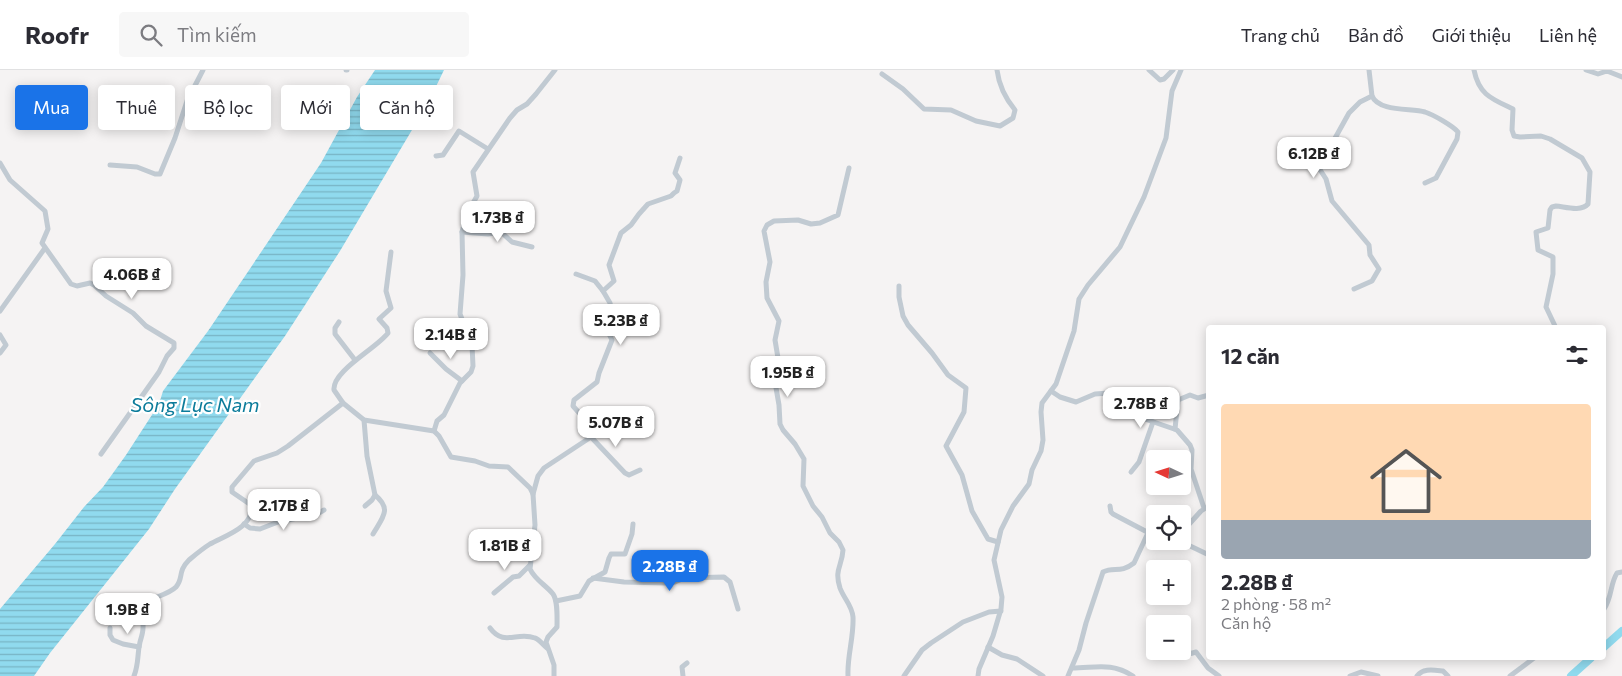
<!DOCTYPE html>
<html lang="vi">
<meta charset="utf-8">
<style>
:root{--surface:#fff;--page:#f7f7f7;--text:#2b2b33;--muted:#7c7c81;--line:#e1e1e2;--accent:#1a73e8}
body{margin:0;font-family:Commissioner,sans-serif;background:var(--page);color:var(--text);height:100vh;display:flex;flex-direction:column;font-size:19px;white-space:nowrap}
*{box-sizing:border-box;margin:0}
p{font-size:16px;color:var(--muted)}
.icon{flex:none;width:28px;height:28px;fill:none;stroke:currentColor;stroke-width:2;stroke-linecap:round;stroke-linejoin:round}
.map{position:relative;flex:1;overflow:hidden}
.sheet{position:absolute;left:1206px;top:255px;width:400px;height:335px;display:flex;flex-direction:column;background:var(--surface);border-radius:5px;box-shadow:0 2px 12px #0003}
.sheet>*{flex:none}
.top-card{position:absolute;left:15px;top:15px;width:475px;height:45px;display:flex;gap:10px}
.needle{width:32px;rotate:274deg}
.fabs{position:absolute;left:1146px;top:380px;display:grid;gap:10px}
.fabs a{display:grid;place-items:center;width:45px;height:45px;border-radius:5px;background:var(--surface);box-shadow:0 2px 12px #0003;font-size:25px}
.price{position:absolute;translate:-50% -42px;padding:0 11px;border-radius:10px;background:#fff;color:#222;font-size:16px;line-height:32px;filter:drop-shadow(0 1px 2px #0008)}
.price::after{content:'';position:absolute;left:50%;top:30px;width:15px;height:11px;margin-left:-8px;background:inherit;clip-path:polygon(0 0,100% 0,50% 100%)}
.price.active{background:var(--accent);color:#fff}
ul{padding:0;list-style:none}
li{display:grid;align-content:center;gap:10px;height:265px;padding:0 15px}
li+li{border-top:1px solid var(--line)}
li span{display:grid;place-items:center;height:155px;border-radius:5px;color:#555}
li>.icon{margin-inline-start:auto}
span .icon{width:90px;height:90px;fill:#fffc;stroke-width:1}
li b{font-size:21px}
h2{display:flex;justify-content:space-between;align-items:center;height:60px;padding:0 15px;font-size:21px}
.pill{padding:0 18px;border-radius:5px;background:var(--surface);box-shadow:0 2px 12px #0003;font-size:18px;line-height:45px}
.pill.active{background:var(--accent);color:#fff}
header{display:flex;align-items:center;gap:30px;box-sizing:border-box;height:70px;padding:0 25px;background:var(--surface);border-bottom:1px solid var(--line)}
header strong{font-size:24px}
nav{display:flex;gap:28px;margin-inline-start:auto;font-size:18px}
.search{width:350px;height:45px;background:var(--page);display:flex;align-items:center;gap:12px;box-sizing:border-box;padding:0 18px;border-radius:5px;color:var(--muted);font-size:19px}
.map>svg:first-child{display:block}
</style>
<header>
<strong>Roofr</strong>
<div class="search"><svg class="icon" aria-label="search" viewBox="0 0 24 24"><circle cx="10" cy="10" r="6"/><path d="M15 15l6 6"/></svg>Tìm kiếm</div>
<nav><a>Trang chủ</a><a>Bản đồ</a><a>Giới thiệu</a><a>Liên hệ</a></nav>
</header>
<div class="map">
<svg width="1622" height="606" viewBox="0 0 1622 606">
<defs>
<pattern id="water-rules" width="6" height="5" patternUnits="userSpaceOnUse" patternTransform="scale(1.25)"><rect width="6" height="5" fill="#90daee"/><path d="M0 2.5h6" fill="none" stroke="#78b4c4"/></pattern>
</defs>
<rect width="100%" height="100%" fill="#f5f3f3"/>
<polygon fill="url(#water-rules)" points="375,0 444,0 428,33 340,181 285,266 175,419 149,459 50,583 34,606 0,606 0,539 55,474 84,437 103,417 126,385 159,334 163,321 208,261 321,93 357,27"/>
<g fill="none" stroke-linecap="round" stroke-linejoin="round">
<g stroke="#90daee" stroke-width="8">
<polyline points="1604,577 1622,561"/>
<polyline points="1571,606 1591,588"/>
</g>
<g stroke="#c1cad2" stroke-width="5">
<polyline points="346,0 347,0"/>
<polyline points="1149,0 1160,10 1164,9 1173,0"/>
<path d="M1474 0C1479 25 1492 29 1513 39L1512 60 1514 66 1520 67 1541 66 1550 69 1582 88 1590 102 1588 134C1581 142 1566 137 1556 136L1552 137 1550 140 1548 158 1536 162 1538 180 1553 187V204L1546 237 1556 258"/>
<polyline points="1586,0 1598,4 1607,1 1622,7"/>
<path d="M882 4 903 19 924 39 951 40 976 51 1000 56 1013 48 1015 40C1005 28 999 16 997 0"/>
<path d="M1372 26C1379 42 1411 38 1425 42 1434 45 1453 56 1458 62L1457 69 1436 108 1425 113"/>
<polyline points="436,86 443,85 459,61 488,79"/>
<polyline points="0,93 10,110 45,141 48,159 42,173 71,214 77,216 90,213 94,215 106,226 133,243 146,256 174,273 174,278 167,286 159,302 101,384"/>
<polyline points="110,95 137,97 155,104 160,104 175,68 187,31 203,0"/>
<polyline points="462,162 488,164 501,162 512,172 532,177"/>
<path d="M391 182 386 221 391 238 379 249 387 258 388 263C377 278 332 301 334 320L343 333 364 350 434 361 439 366 451 387 475 391 489 396 508 397 530 418 533 424 535 455 530 499C535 510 546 515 553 524 558 531 557 547 557 557L548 567 546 572 554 595V606"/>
<polyline points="576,204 595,211 603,221 610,233 612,242 607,260 612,270 599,303 597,312 574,330 573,336 581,345 591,367 625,403 629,405 640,400"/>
<polyline points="899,216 899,227 903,246 908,255 932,283 948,305 966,318 964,342 946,376 962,405 972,441 988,469 998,472"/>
<polyline points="1354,219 1372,211 1379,199 1370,185 1369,175 1332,131 1326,109 1317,95 1318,91 1329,79 1349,43 1360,32 1372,26 1369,0"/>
<polyline points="603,221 614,211 609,195 621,163 631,155 639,144 648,134 671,126 674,123 677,121 680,110 675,103 680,88"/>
<polyline points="0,241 45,178"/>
<polyline points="339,252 335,258 335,264 355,290"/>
<polyline points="0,265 6,275 0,283"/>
<polyline points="430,283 446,299 462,311"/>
<polyline points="1051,321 1060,327 1076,332 1095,324 1109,323 1116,329 1137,335 1142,348 1177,360 1190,375 1192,380 1191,399 1204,438"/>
<polyline points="364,350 367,386 375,425 372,430 365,436"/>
<polyline points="1175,359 1178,330 1190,325 1198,328 1209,325"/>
<polyline points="434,361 437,351 444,345 460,313 471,302 473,296 472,275 460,244 463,205 462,162 467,144 477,126 473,102 510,48 517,40 527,34 536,24 555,0"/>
<polyline points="1131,402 1139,392 1153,352"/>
<polyline points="533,424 538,406 544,398 591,367"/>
<polyline points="1110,436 1111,442 1113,444 1149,463"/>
<polyline points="244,454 250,458 260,459 278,452 317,444 324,440"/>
<polyline points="1182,462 1201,441 1209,436"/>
<path d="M373 464C383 447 392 439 375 425"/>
<polyline points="1182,469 1186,474 1209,485"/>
<polyline points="593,508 624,512 666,513 675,512 684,508 724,507 730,512 738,539"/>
<polyline points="494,523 513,507 519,506 530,495"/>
<polyline points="556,531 580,526 589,511 605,502 609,488 611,484 625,484 632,464 633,454"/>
<path d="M1604 539C1612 528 1610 514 1617 503L1622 502"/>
<polyline points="110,558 110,565 113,570 123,574 139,577"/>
<path d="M490 558C504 577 517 561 535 568 539 569 543 575 547 578"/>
<polyline points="988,577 1002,585 1017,589 1043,606"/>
<polyline points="1184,577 1189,584 1196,582 1208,598 1219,606"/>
<path d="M1072 598C1096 598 1111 592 1133 606"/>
<path d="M134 606C139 593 137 585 140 572 141 568 143 563 143 558 144 547 137 544 146 533 152 527 168 525 176 517 184 508 177 502 189 490 195 485 202 479 210 474 224 466 255 457 251 435L232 422V417L254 391 277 383 288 376 343 333"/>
<polyline points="683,606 682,597 687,593"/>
<path d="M848 606C847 586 854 567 853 547 852 535 844 529 840 518 834 499 842 497 843 480L839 472 830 463 822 447 813 436 803 416 804 389 795 374 783 360 780 354 779 335 775 312 778 288 775 270 779 251 767 228 766 212 770 192 764 161 767 155 774 151 798 150 811 154 820 153 838 145 849 98"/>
<polyline points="904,606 922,580 931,573 963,552 989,542 1001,541"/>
<polyline points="978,606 979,599 993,566 1001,539 1002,527 994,490 1001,460 1013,436 1029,414 1032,400 1041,381 1043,370 1041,342 1042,333 1056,314 1074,261 1079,229 1088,215 1120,177 1144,127 1166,68 1172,21 1181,0"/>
<path d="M1068 606 1079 580 1086 553 1103 502C1114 496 1120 504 1134 493L1147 465 1155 462"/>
<polyline points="1350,606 1361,602 1378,606"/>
<path d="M1417 606C1423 598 1433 600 1443 601L1448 606"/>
<polyline points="1510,606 1534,588"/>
</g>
</g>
<g text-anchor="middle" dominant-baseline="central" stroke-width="4.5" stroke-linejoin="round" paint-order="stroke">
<g font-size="20" font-style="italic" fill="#0c7c9b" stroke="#fff">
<text x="195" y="334">Sông Lục Nam</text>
</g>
</g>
</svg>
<div class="fabs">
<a><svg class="needle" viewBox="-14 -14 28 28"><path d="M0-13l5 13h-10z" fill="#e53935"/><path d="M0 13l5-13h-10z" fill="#7c7c81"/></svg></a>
<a><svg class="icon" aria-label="locate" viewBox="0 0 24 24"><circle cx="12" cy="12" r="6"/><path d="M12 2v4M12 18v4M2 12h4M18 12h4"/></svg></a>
<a>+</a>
<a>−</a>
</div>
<b class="price" style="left:1314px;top:109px">6.12B ₫</b>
<b class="price" style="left:498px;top:173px">1.73B ₫</b>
<b class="price" style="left:132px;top:230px">4.06B ₫</b>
<b class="price" style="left:621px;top:276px">5.23B ₫</b>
<b class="price" style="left:451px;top:290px">2.14B ₫</b>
<b class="price" style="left:788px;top:328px">1.95B ₫</b>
<b class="price" style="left:1141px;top:359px">2.78B ₫</b>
<b class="price" style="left:616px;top:378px">5.07B ₫</b>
<b class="price" style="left:284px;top:461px">2.17B ₫</b>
<b class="price" style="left:505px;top:501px">1.81B ₫</b>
<b class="price active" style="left:670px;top:522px">2.28B ₫</b>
<b class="price" style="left:128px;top:565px">1.9B ₫</b>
<div class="top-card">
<a class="pill active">Mua</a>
<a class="pill">Thuê</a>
<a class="pill">Bộ lọc</a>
<a class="pill">Mới</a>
<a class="pill">Căn hộ</a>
</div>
<section class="sheet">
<h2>12 căn<svg class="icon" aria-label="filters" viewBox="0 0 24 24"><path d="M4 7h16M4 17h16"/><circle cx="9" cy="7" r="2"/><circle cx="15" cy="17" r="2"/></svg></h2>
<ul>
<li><span style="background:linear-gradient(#ffd9b3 75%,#9aa5b1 0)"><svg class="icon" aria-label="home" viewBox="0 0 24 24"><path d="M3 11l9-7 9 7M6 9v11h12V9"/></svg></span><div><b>2.28B ₫</b><p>2 phòng · 58 m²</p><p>Căn hộ</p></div></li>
</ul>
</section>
</div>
